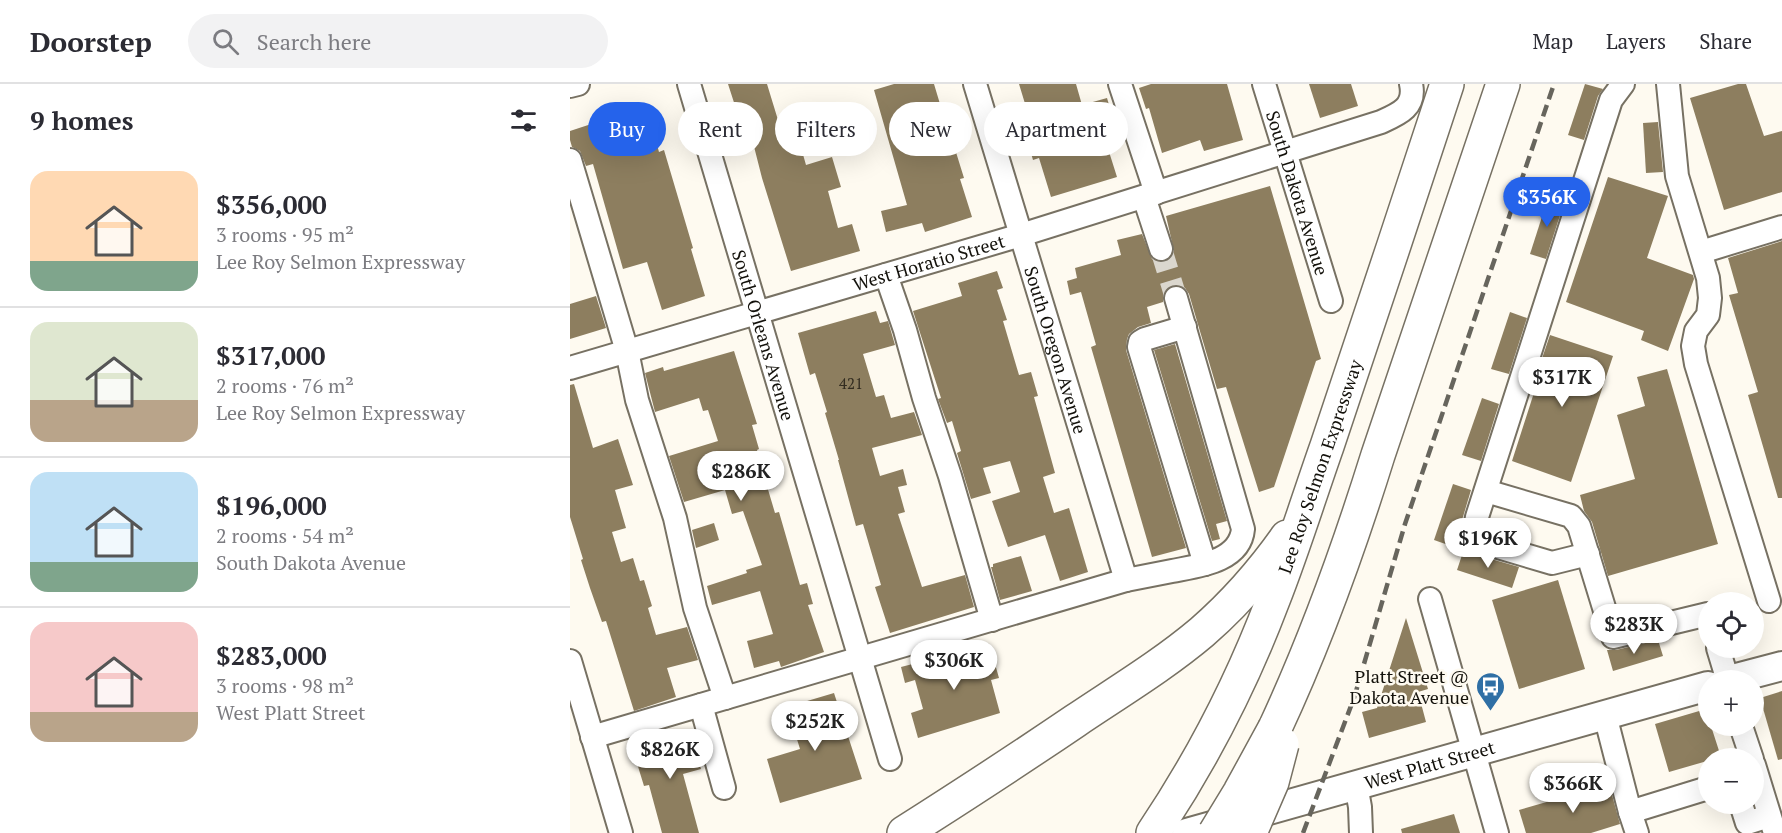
<!DOCTYPE html>
<meta charset="utf-8">
<style>
:root{--surface:#fff;--page:#f2f2f3;--text:#2b2b33;--muted:#7c7c81;--line:#e1e1e2;--accent:#2563eb}
body{margin:0;font-family:"PT Serif",serif;background:var(--page);color:var(--text);height:100vh;display:flex;flex-direction:column;font-size:22px;white-space:nowrap}
*{box-sizing:border-box;margin:0}
p{font-size:20px;color:var(--muted)}
.icon{flex:none;width:33px;height:33px;fill:none;stroke:currentColor;stroke-width:2;stroke-linecap:round;stroke-linejoin:round}
.map{position:relative;flex:1;overflow:hidden}
.panel{display:flex;flex-direction:column;background:var(--surface);width:570px}
.panel>*{flex:none}
.hud{position:absolute;left:18px;top:18px;width:570px;height:54px;display:flex;gap:12px}
.fabs{position:absolute;left:1128px;top:508px;display:grid;gap:12px}
.fabs a{display:grid;place-items:center;width:66px;height:66px;border-radius:50%;background:var(--surface);box-shadow:0 6px 24px #0002;font-size:30px}
.price{position:absolute;translate:-50% -51px;padding:0 14px;border-radius:21px;background:#fff;color:#222;font-size:20px;line-height:39px;filter:drop-shadow(0 2px 3px #0008)}
.price::after{content:'';position:absolute;left:50%;top:36px;width:18px;height:14px;margin-left:-9px;background:inherit;clip-path:polygon(0 0,100% 0,50% 100%)}
.price.current{background:var(--accent);color:#fff}
ul{padding:0;list-style:none}
li{display:flex;align-items:center;gap:18px;height:150px;padding:0 30px}
li+li{border-top:2px solid var(--line)}
li span{display:grid;place-items:center;flex:none;width:168px;height:120px;border-radius:18px;color:#555}
li>.icon{margin-inline-start:auto}
span .icon{width:72px;height:72px;fill:#fffc;stroke-width:1}
li b{font-size:26px}
h2{display:flex;justify-content:space-between;align-items:center;height:72px;padding:0 30px;font-size:26px}
.pill{padding:0 21px;border-radius:27px;background:var(--surface);box-shadow:0 6px 24px #0002;font-size:21px;line-height:54px}
.pill.current{background:var(--accent);color:#fff}
header{display:flex;align-items:center;gap:36px;box-sizing:border-box;height:84px;padding:0 30px;background:var(--surface);border-bottom:2px solid var(--line)}
header strong{font-size:28px}
nav{display:flex;gap:33px;margin-inline-start:auto;font-size:21px}
.search{width:420px;height:54px;background:var(--page);display:flex;align-items:center;gap:15px;box-sizing:border-box;padding:0 21px;border-radius:33px;color:var(--muted);font-size:22px}
main{display:flex;flex:1;min-height:0}
.map>svg:first-child{display:block}
</style>
<header>
<strong>Doorstep</strong>
<div class="search"><svg class="icon" aria-label="search" viewBox="0 0 24 24"><circle cx="10" cy="10" r="6"/><path d="M15 15l6 6"/></svg>Search here</div>
<nav><a>Map</a><a>Layers</a><a>Share</a></nav>
</header>
<main>
<section class="panel">
<h2>9 homes<svg class="icon" aria-label="filters" viewBox="0 0 24 24"><path d="M4 7h16M4 17h16"/><circle cx="9" cy="7" r="2"/><circle cx="15" cy="17" r="2"/></svg></h2>
<ul>
<li><span style="background:linear-gradient(#ffd9b3 75%,#7fa58c 0)"><svg class="icon" aria-label="home" viewBox="0 0 24 24"><path d="M3 11l9-7 9 7M6 9v11h12V9"/></svg></span><div><b>$356,000</b><p>3 rooms · 95 m²</p><p>Lee Roy Selmon Expressway</p></div></li>
<li><span style="background:linear-gradient(#dfe7d0 65%,#b9a48a 0)"><svg class="icon" aria-label="home" viewBox="0 0 24 24"><path d="M3 11l9-7 9 7M6 9v11h12V9"/></svg></span><div><b>$317,000</b><p>2 rooms · 76 m²</p><p>Lee Roy Selmon Expressway</p></div></li>
<li><span style="background:linear-gradient(#bfe0f5 75%,#7fa58c 0)"><svg class="icon" aria-label="home" viewBox="0 0 24 24"><path d="M3 11l9-7 9 7M6 9v11h12V9"/></svg></span><div><b>$196,000</b><p>2 rooms · 54 m²</p><p>South Dakota Avenue</p></div></li>
<li><span style="background:linear-gradient(#f6c9c9 75%,#b9a48a 0)"><svg class="icon" aria-label="home" viewBox="0 0 24 24"><path d="M3 11l9-7 9 7M6 9v11h12V9"/></svg></span><div><b>$283,000</b><p>3 rooms · 98 m²</p><p>West Platt Street</p></div></li>
</ul>
</section>
<div class="map">
<svg width="1212" height="749" viewBox="0 0 1212 749">
<rect width="100%" height="100%" fill="#fefaf0"/>
<g fill="#8d7e5f">
<polygon points="158,0 197,0 208,36 222,32 236,81 262,73 271,103 258,107 268,144 282,140 290,167 221,187 192,94 177,35 170,37"/>
<polygon points="324,0 364,0 370,20 371,20 394,94 390,95 402,133 355,148 352,139 316,148 311,127 337,121 304,6"/>
<polygon points="449,0 506,0 512,21 537,14 548,51 535,55 547,93 481,113 469,74 463,76 452,38 460,36"/>
<polygon points="581,0 657,0 673,56 634,67 630,56 592,69 579,24 576,25 569,4"/>
<polygon points="739,0 781,0 788,22 750,34"/>
<polygon points="1015,0 1033,5 1028,12 1014,56 998,51"/>
<polygon points="1168,0 1176,0 1194,52 1212,47 1212,108 1154,126 1120,14"/>
<polygon points="76,22 89,68 94,66 123,164 121,165 135,212 92,226 77,178 53,185 23,80 16,82 10,67 2,63 0,56 0,47"/>
<polygon points="1088,38 1093,88 1076,89 1073,39"/>
<polygon points="1038,93 1098,112 1077,174 1123,191 1124,195 1098,267 1071,256 1074,247 996,218"/>
<polygon points="700,102 751,275 746,277 704,403 689,408 656,303 647,305 619,210 615,204 610,201 602,201 596,205 593,210 593,218 577,223 581,239 568,243 559,250 557,255 556,266 616,464 582,473 521,263 526,261 511,208 500,211 497,197 507,194 505,184 551,171 547,156 572,150 582,175 588,178 596,178 601,174 604,167 596,132"/>
<polygon points="978,114 994,119 976,175 960,170"/>
<polygon points="1212,157 1212,414 1208,414 1178,311 1188,308 1159,211 1168,209 1158,174"/>
<polygon points="427,187 433,204 427,206 437,236 433,237 449,291 461,288 468,312 464,313 485,389 473,393 484,429 499,424 518,488 490,497 475,451 438,463 422,417 450,408 440,377 413,384 421,409 401,415 387,369 391,367 382,337 377,339 368,315 371,314 343,227 392,212 388,199"/>
<polygon points="26,212 36,244 0,255 0,220"/>
<polygon points="306,227 310,239 318,237 325,261 293,270 306,313 314,311 321,334 344,328 352,351 302,364 310,392 333,385 337,401 328,403 335,428 328,430 352,503 395,491 404,523 320,549 305,503 311,501 293,440 286,442 268,376 269,376 255,329 257,328 245,289 240,291 228,249"/>
<polygon points="940,228 957,234 939,290 921,285"/>
<polygon points="980,251 1043,272 1001,398 942,377 970,290 967,289"/>
<polygon points="605,260 657,437 646,440 650,455 642,457 584,266"/>
<polygon points="164,267 187,340 182,341 189,365 187,366 195,392 194,392 205,429 209,428 230,501 237,499 243,520 238,521 254,568 211,583 209,577 184,584 177,557 203,550 190,507 142,521 137,502 177,489 176,486 192,481 173,427 162,430 155,406 114,418 99,372 148,357 138,326 133,327 129,314 85,328 75,289 93,283 94,287"/>
<polygon points="1097,285 1148,460 1038,492 1022,438 1014,427 1010,411 1065,395 1047,331 1075,322 1067,293"/>
<polygon points="4,300 23,364 48,355 63,401 45,406 56,444 42,448 51,478 63,474 70,497 74,496 82,522 78,524 86,551 117,543 128,576 97,584 106,613 64,627 36,537 32,538 20,504 11,476 13,475 0,433 0,301"/>
<polygon points="912,314 929,320 911,377 892,371"/>
<polygon points="883,400 901,406 884,463 864,456"/>
<polygon points="144,439 149,456 126,464 122,446"/>
<polygon points="894,465 907,471 949,483 942,504 887,486"/>
<polygon points="451,472 462,507 430,516 421,483 423,483 423,480"/>
<polygon points="988,496 1015,585 949,605 922,516"/>
<polygon points="836,534 858,605 848,608 856,638 799,654 792,628 807,624"/>
<polygon points="1088,556 1093,572 1043,587 1037,566 1046,566"/>
<polygon points="419,559 429,594 421,596 430,629 348,654 341,629 353,625 345,596 335,599 331,583 362,575 363,581 400,572 398,565"/>
<polygon points="1212,607 1212,675 1208,676 1190,614"/>
<polygon points="264,609 292,695 210,719 197,675 230,665 217,623"/>
<polygon points="1136,625 1138,642 1141,642 1151,673 1099,688 1085,640"/>
<polygon points="119,646 131,685 113,690 129,749 92,749 79,701 74,702 62,663"/>
<polygon points="1039,700 1050,740 1021,749 956,749 949,726"/>
<polygon points="884,730 890,749 832,749 831,745"/>
</g>
<g fill="none" stroke-linecap="round" stroke-linejoin="round">
<polyline stroke="#dbd7ce" stroke-width="22" stroke-dasharray="22 11" stroke-linecap="butt" points="591,165 606,214"/>
<defs>
<g id="minor">
<path id="s1" d="M119 0 320 675"/>
<path id="s2" d="M405 0 556 496"/>
<polyline points="550,0 586,109"/>
<path id="s3" d="M694 0 761 217"/>
<polyline points="1098,0 1107,92 1138,194 1140,214 1138,231 1126,247 1123,262 1126,280 1199,517"/>
<polyline points="0,2 8,0"/>
<polyline points="0,76 57,267 67,316 105,434 125,524 155,614"/>
<polyline points="574,113 591,165"/>
<polyline points="1131,168 1212,143"/>
<polyline points="316,191 335,246 354,314 380,392 422,536"/>
<polyline points="615,243 575,255 570,258 569,263 635,480"/>
<path id="s4" d="M0 284 451 151 811 38C829 30 846 23 841 0"/>
<polyline points="916,407 1001,432 1009,442 1043,553 1138,530"/>
<polyline points="1018,470 982,479 911,458 904,449 907,433 1041,16 1053,0"/>
<polyline points="860,515 927,749"/>
<polyline points="1148,564 1158,597"/>
<polyline points="0,577 51,749"/>
<polyline points="131,621 154,704"/>
<polyline points="1035,631 1060,728 1138,704"/>
<polyline points="1171,642 1182,675"/>
<path d="M22 653 556 496C572 493 587 490 602 487 627 482 670 478 673 445L606 214"/>
<polyline points="1184,681 1205,749"/>
<polyline points="786,701 790,723 791,749"/>
<polyline points="1171,720 1177,739 1199,732"/>
<polyline points="1060,728 1067,749"/>
</g>
<g id="major">
<polyline points="1155,597 1212,582"/>
<path id="s5" d="M617 749 1138 602"/>
</g>
<g id="highway">
<path d="M705 644C746 556 779 464 808 371L933 0"/>
<path d="M334 749C392 712 449 675 505 637 548 608 593 581 632 548 664 520 693 487 717 453"/>
<path id="s6" d="M583 749C632 676 672 598 703 516 723 465 739 413 757 362 798 241 837 121 877 0"/>
</g>
</defs>
<use href="#minor" stroke="#777163" stroke-width="26"/>
<use href="#major" stroke="#777163" stroke-width="32"/>
<use href="#highway" stroke="#777163" stroke-width="36"/>
<use href="#minor" stroke="#fff" stroke-width="22"/>
<use href="#major" stroke="#fff" stroke-width="28"/>
<use href="#highway" stroke="#fff" stroke-width="33"/>
<polyline stroke="#67655d" stroke-width="4.5" stroke-dasharray="12 6" stroke-linecap="butt" points="733,749 784,614 835,440 984,0"/>
<defs>
<g id="highway-bridge">
<polyline points="645,749 670,708 705,644"/>
<polyline points="680,749 702,698 712,660"/>
</g>
</defs>
<use href="#highway-bridge" stroke="#777163" stroke-width="36" stroke-linecap="butt"/>
<use href="#highway-bridge" stroke="#fff" stroke-width="33"/>
</g>
<defs>
<symbol id="bus-pin" viewBox="-11 -11 22 30"><path d="M0 17L-7.5 6A9.5 9.5 0 1 1 7.5 6Z" fill="#2f6fa5" stroke="#fefaf0"/><path d="M-5-6H5V4H4V6H2V4H-2V6H-4V4H-5ZM-3.5-4V0h7V-4ZM-3.5 1.2v1.5H-2V1.2ZM2 1.2v1.5H3.5V1.2Z" fill="#fff"/></symbol>
</defs>
<g fill-rule="evenodd">
<use href="#bus-pin" x="904" y="586" width="33" height="45"/>
</g>
<g text-anchor="middle" dominant-baseline="central" stroke-width="5" stroke-linejoin="round" paint-order="stroke">
<g font-size="15" fill="#322c20">
<text x="281" y="299">421</text>
</g>
<g font-size="18" fill="#13110b" stroke="#fefaf0">
<text stroke="none"><textPath href="#s3" startOffset="114">South Dakota Avenue</textPath></text>
<text stroke="none"><textPath href="#s4" startOffset="374">West Horatio Street</textPath></text>
<text stroke="none"><textPath href="#s1" startOffset="262">South Orleans Avenue</textPath></text>
<text stroke="none"><textPath href="#s2" startOffset="278">South Oregon Avenue</textPath></text>
<text stroke="none"><textPath href="#s6" startOffset="404">Lee Roy Selmon Expressway</textPath></text>
<text stroke="none"><textPath href="#s5" startOffset="252">West Platt Street</textPath></text>
</g>
<g font-size="18" fill="#13110b" stroke="#fefaf0" text-anchor="end">
<text x="899" y="592">Platt Street @<tspan x="899" dy="21">Dakota Avenue</tspan></text>
</g>
</g>
</svg>
<div class="fabs">
<a><svg class="icon" aria-label="locate" viewBox="0 0 24 24"><circle cx="12" cy="12" r="6"/><path d="M12 2v4M12 18v4M2 12h4M18 12h4"/></svg></a>
<a>+</a>
<a>−</a>
</div>
<b class="price current" style="left:977px;top:144px">$356K</b>
<b class="price" style="left:992px;top:324px">$317K</b>
<b class="price" style="left:171px;top:418px">$286K</b>
<b class="price" style="left:918px;top:485px">$196K</b>
<b class="price" style="left:1064px;top:571px">$283K</b>
<b class="price" style="left:384px;top:607px">$306K</b>
<b class="price" style="left:245px;top:668px">$252K</b>
<b class="price" style="left:100px;top:696px">$826K</b>
<b class="price" style="left:1003px;top:730px">$366K</b>
<div class="hud">
<a class="pill current">Buy</a>
<a class="pill">Rent</a>
<a class="pill">Filters</a>
<a class="pill">New</a>
<a class="pill">Apartment</a>
</div>
</div>
</main>
